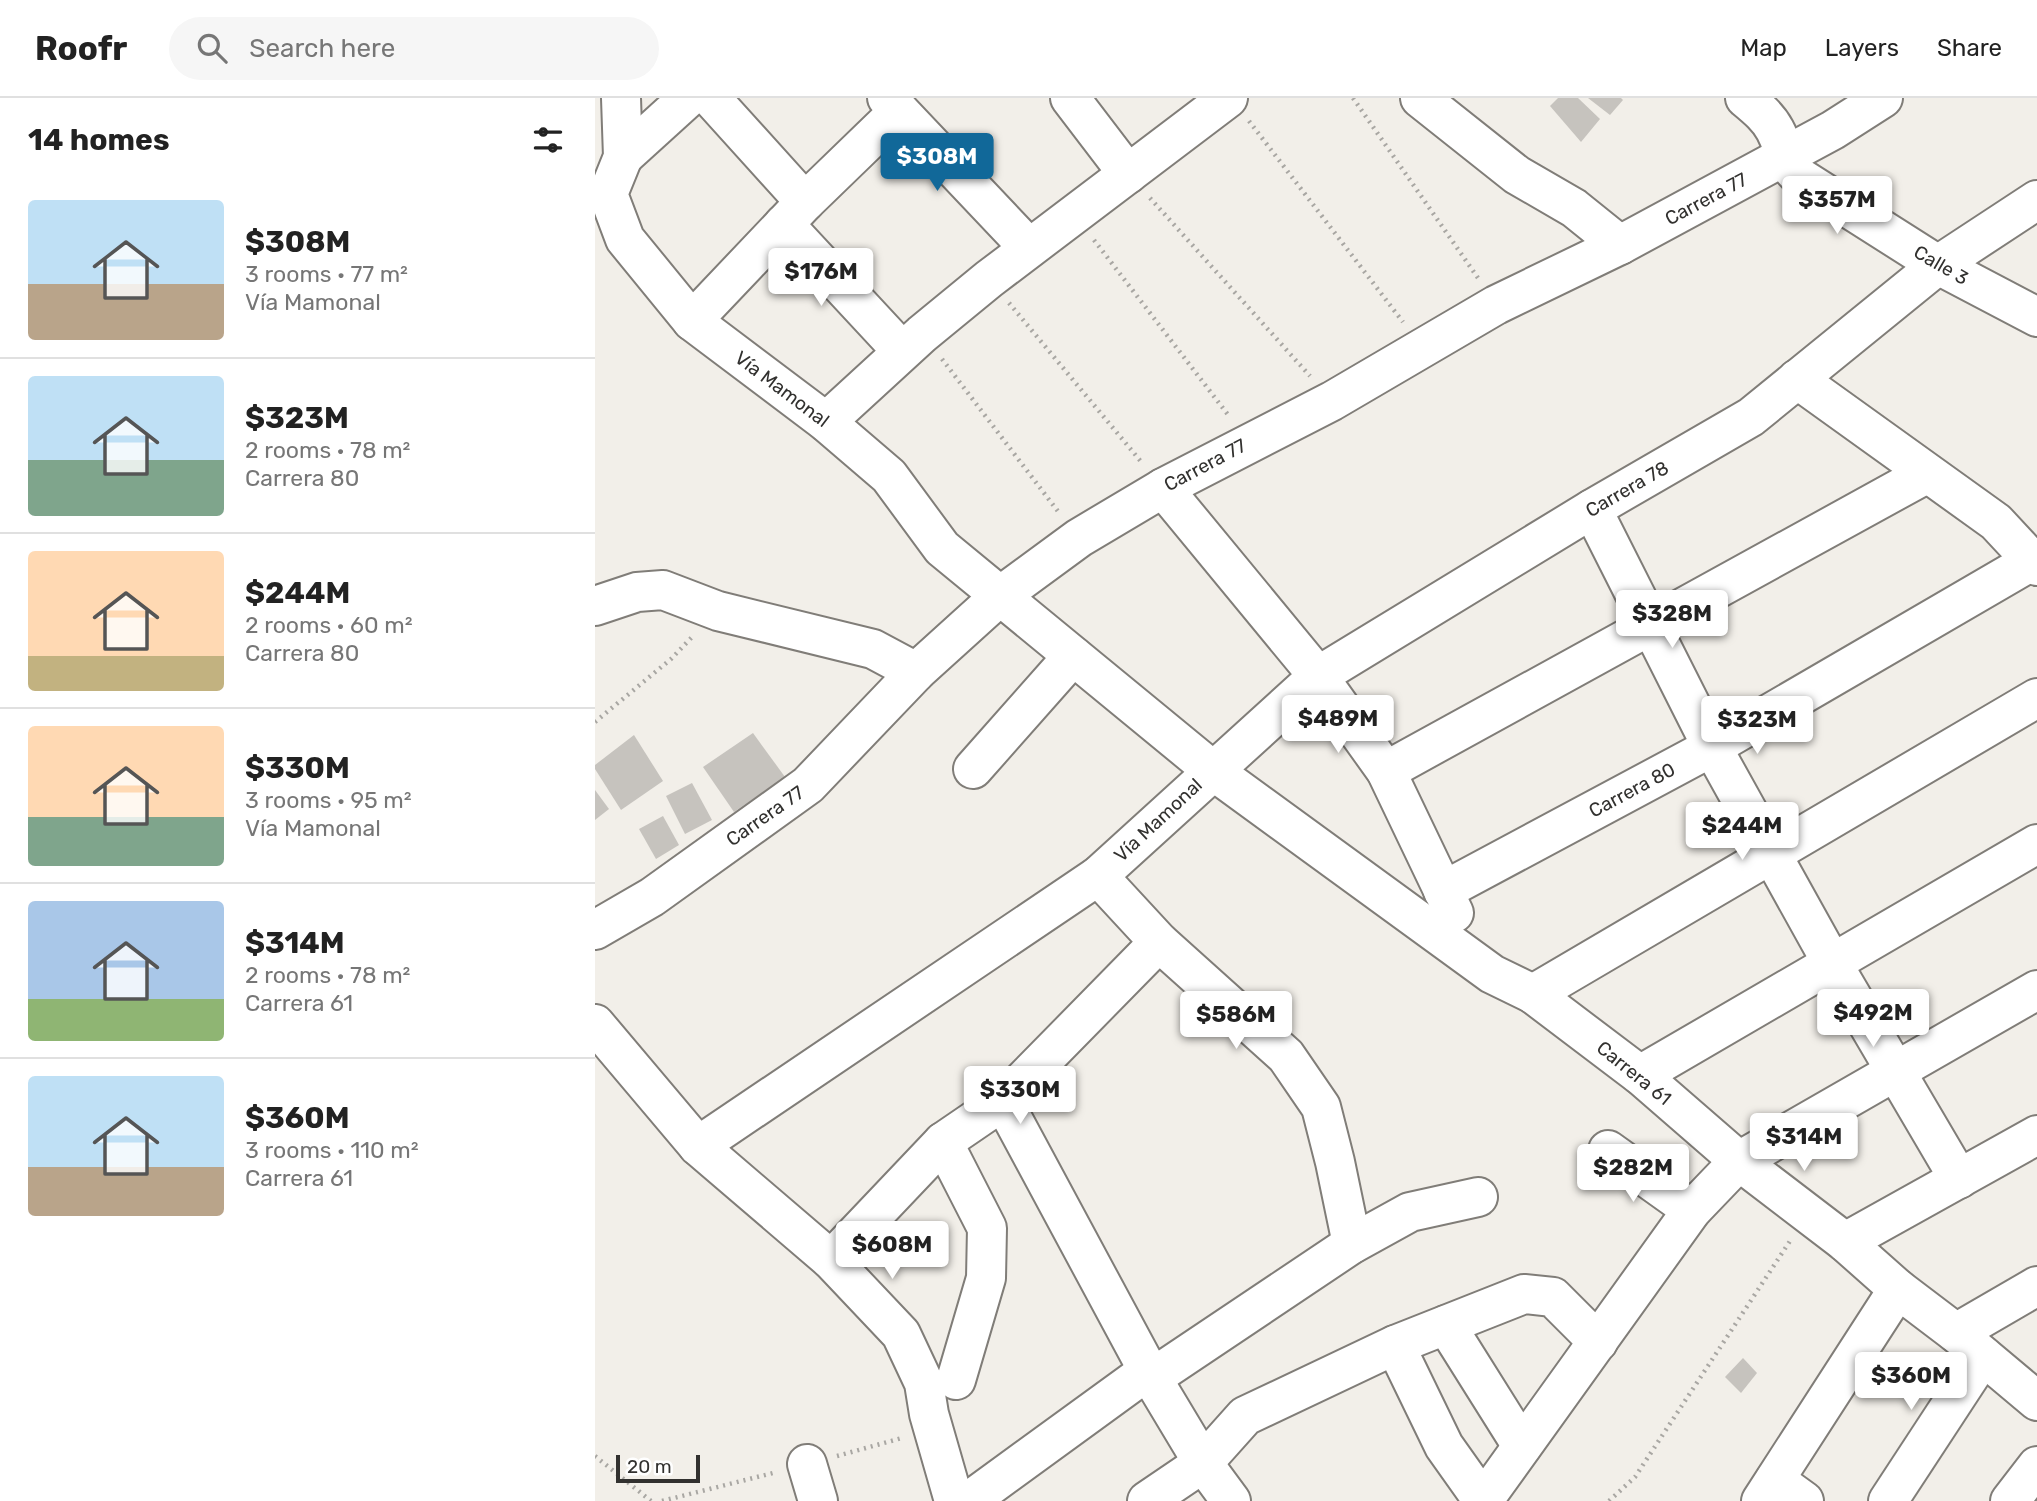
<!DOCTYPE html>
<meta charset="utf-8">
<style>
:root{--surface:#fff;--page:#f6f6f6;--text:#222;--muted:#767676;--line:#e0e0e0;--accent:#116899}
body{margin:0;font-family:Rubik,sans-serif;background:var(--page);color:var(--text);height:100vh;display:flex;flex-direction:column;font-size:26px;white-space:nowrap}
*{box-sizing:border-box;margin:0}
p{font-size:23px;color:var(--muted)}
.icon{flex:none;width:38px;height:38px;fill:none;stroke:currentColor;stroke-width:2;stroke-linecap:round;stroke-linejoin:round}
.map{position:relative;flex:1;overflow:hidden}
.drawer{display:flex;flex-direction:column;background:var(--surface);width:595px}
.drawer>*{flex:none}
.scale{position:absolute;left:21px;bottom:18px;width:84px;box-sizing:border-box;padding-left:7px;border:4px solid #32312f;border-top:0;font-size:19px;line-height:24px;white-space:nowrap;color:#32312f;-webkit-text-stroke:5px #fff;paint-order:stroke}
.price{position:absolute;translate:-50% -60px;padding:0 16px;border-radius:7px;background:#fff;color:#222;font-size:23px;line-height:46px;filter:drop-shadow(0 2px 4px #0008)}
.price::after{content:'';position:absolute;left:50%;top:42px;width:21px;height:16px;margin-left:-10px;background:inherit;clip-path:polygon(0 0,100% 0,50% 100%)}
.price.selected{background:var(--accent);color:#fff}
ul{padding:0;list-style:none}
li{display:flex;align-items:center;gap:21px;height:175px;padding:0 28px}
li+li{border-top:2px solid var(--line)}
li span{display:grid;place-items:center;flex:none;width:196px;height:140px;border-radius:7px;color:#555}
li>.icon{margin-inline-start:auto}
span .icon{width:84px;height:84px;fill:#fffc;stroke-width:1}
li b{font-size:30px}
h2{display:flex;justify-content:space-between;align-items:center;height:84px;padding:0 28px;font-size:30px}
header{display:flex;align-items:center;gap:42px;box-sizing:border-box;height:98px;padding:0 35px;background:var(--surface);border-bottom:2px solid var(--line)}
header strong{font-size:33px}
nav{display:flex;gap:38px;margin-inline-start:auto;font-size:24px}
.search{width:490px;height:63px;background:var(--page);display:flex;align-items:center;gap:18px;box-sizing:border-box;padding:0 24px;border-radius:38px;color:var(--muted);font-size:26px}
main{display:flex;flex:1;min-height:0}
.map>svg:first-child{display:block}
</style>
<header>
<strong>Roofr</strong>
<div class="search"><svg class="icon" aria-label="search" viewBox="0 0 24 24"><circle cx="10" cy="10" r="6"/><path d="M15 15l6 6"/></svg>Search here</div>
<nav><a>Map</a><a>Layers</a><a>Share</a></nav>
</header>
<main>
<section class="drawer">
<h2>14 homes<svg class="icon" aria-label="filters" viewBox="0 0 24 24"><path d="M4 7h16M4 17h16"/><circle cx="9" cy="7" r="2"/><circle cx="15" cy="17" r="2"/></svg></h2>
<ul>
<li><span style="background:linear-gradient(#bfe0f5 60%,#b9a48a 0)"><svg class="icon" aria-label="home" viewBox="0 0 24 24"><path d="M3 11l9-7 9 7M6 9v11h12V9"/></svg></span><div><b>$308M</b><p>3 rooms · 77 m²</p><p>Vía Mamonal</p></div></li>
<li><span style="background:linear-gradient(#bfe0f5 60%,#7fa58c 0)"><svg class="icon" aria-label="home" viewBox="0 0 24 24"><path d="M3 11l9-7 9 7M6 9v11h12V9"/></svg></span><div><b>$323M</b><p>2 rooms · 78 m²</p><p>Carrera 80</p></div></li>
<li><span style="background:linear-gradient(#ffd9b3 75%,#c2b280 0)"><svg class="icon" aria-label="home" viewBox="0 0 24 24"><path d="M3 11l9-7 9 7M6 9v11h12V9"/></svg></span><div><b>$244M</b><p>2 rooms · 60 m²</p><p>Carrera 80</p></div></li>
<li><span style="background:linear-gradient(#ffd9b3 65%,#7fa58c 0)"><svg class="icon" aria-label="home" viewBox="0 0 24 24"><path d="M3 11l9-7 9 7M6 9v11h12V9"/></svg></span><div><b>$330M</b><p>3 rooms · 95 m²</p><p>Vía Mamonal</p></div></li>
<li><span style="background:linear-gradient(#a9c7e8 70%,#8fb573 0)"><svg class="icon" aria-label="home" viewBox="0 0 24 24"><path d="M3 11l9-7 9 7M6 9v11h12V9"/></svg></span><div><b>$314M</b><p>2 rooms · 78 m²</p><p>Carrera 61</p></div></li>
<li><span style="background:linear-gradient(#bfe0f5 65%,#b9a48a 0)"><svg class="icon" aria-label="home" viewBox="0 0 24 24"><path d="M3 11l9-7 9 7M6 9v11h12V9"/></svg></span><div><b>$360M</b><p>3 rooms · 110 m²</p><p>Carrera 61</p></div></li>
</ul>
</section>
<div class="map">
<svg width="1442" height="1403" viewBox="0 0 1442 1403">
<rect width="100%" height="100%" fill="#f2efe9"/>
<g fill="#c6c3be">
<polygon points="963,0 983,0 1005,21 986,44 955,8"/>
<polygon points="993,0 1026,0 1028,2 1015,17"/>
<polygon points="158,635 190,679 139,714 108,669"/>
<polygon points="39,637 68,683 26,712 0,671 0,667"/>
<polygon points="97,685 117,722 90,736 71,698"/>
<polygon points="0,692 14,711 0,722"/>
<polygon points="68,718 84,747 61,761 44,731"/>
<polygon points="1148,1260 1162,1275 1146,1295 1130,1279"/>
</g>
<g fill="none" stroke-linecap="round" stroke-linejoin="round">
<defs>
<g id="minor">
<polyline points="26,0 28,59 13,96 30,141 97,223 231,324 294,378 347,450 617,672 897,876 938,896 1045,977 1144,1063 1250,1144 1303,1191 1361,1235 1442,1303"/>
<polyline points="116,0 210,104"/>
<polyline points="292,0 434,150"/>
<polyline points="475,0 533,76"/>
<polyline points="825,0 922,77 979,110 1025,147"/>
<path d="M1150 0C1162 10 1173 19 1180 32 1192 54 1184 60 1206 80L1343 167 1442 219"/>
<polyline points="28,59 93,0"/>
<polyline points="189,126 307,253"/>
<polyline points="97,223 210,104 304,13"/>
<polyline points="1202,281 1401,424 1442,468"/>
<polyline points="231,324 327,236 394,181 633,0"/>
<polyline points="568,390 723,578 791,673 859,815"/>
<polyline points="997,411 1117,649 1237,865 1364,1081"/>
<polyline points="0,508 42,494 68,492 123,513 278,551 321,574"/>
<polyline points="378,671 478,558"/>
<polyline points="791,673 1331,376"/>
<polyline points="503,778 564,844 691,958 726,1009 740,1064 757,1146"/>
<polyline points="848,793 1117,649 1442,460"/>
<polyline points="0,832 57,799 213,687 321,574 405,498 484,440 568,390 737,303 901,207 1025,147 1238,32 1288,0"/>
<polyline points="938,896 1442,600"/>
<polyline points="0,926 103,1048 236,1162 306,1236 329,1285 334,1316 359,1403"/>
<polyline points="1045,977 1442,746"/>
<polyline points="408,1003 557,1280 608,1365 636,1403"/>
<polyline points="348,1044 392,1130 391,1180 361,1282"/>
<polyline points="103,1048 503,778 723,578 997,411 1156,319 1343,167 1442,102"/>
<polyline points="1013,1052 1097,1112"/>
<polyline points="1250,1144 1442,1037"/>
<polyline points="236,1162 348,1044 408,1003 564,844"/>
<polyline points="851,1227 927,1348"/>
<polyline points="1361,1235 1442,1188"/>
<polyline points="800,1247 849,1348 888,1403"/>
<polyline points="557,1280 757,1146 815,1114 883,1099"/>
<polyline points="212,1366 223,1403"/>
<polyline points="1180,1382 1209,1403"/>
<polyline points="374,1403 554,1272"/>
<polyline points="552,1403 608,1365 650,1318 800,1247 929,1196 958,1199 1003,1244"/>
<polyline points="888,1403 1097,1112 1144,1063 1442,892"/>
<polyline points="1166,1403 1303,1191"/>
<polyline points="1293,1403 1388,1258"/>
<polyline points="1415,1403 1442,1368"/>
</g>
</defs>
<use href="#minor" stroke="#807d78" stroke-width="42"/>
<g stroke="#a9a7a3" stroke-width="4.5" stroke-dasharray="2 5" stroke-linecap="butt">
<polyline points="758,0 883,180"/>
<polyline points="654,23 808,224"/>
<polyline points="555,100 715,278"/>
<polyline points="499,142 634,318"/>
<polyline points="414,205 548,366"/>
<polyline points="347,261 465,416"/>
<polyline points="0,624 76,561 99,537"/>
<polyline points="0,1358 56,1403"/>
<polyline points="242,1358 307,1340"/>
<polyline points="67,1403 182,1374"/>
<polyline points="1014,1403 1040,1379 1195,1143"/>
</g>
<use href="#minor" stroke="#fff" stroke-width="38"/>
</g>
<g text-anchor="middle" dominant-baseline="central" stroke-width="6" stroke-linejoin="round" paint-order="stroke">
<g font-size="19" fill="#32312f" stroke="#fff">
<text transform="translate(1111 101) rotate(-28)">Carrera 77</text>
<text transform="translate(1346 167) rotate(30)">Calle 3</text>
<text transform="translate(187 291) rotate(37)">Vía Mamonal</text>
<text transform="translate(610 367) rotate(-28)">Carrera 77</text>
<text transform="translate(1032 391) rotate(-30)">Carrera 78</text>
<text transform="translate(1037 692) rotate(-28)">Carrera 80</text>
<text transform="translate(170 718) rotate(-35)">Carrera 77</text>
<text transform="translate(563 722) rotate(-43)">Vía Mamonal</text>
<text transform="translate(1039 975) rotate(39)">Carrera 61</text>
</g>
</g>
</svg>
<div class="scale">20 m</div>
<b class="price selected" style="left:342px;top:95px">$308M</b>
<b class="price" style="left:1242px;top:138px">$357M</b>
<b class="price" style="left:226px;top:210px">$176M</b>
<b class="price" style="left:1077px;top:552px">$328M</b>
<b class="price" style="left:743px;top:657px">$489M</b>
<b class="price" style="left:1162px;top:658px">$323M</b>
<b class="price" style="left:1147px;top:764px">$244M</b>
<b class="price" style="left:1278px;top:951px">$492M</b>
<b class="price" style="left:641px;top:953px">$586M</b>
<b class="price" style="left:425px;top:1028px">$330M</b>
<b class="price" style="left:1209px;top:1075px">$314M</b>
<b class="price" style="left:1038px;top:1106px">$282M</b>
<b class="price" style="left:297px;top:1183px">$608M</b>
<b class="price" style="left:1316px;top:1314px">$360M</b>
</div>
</main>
